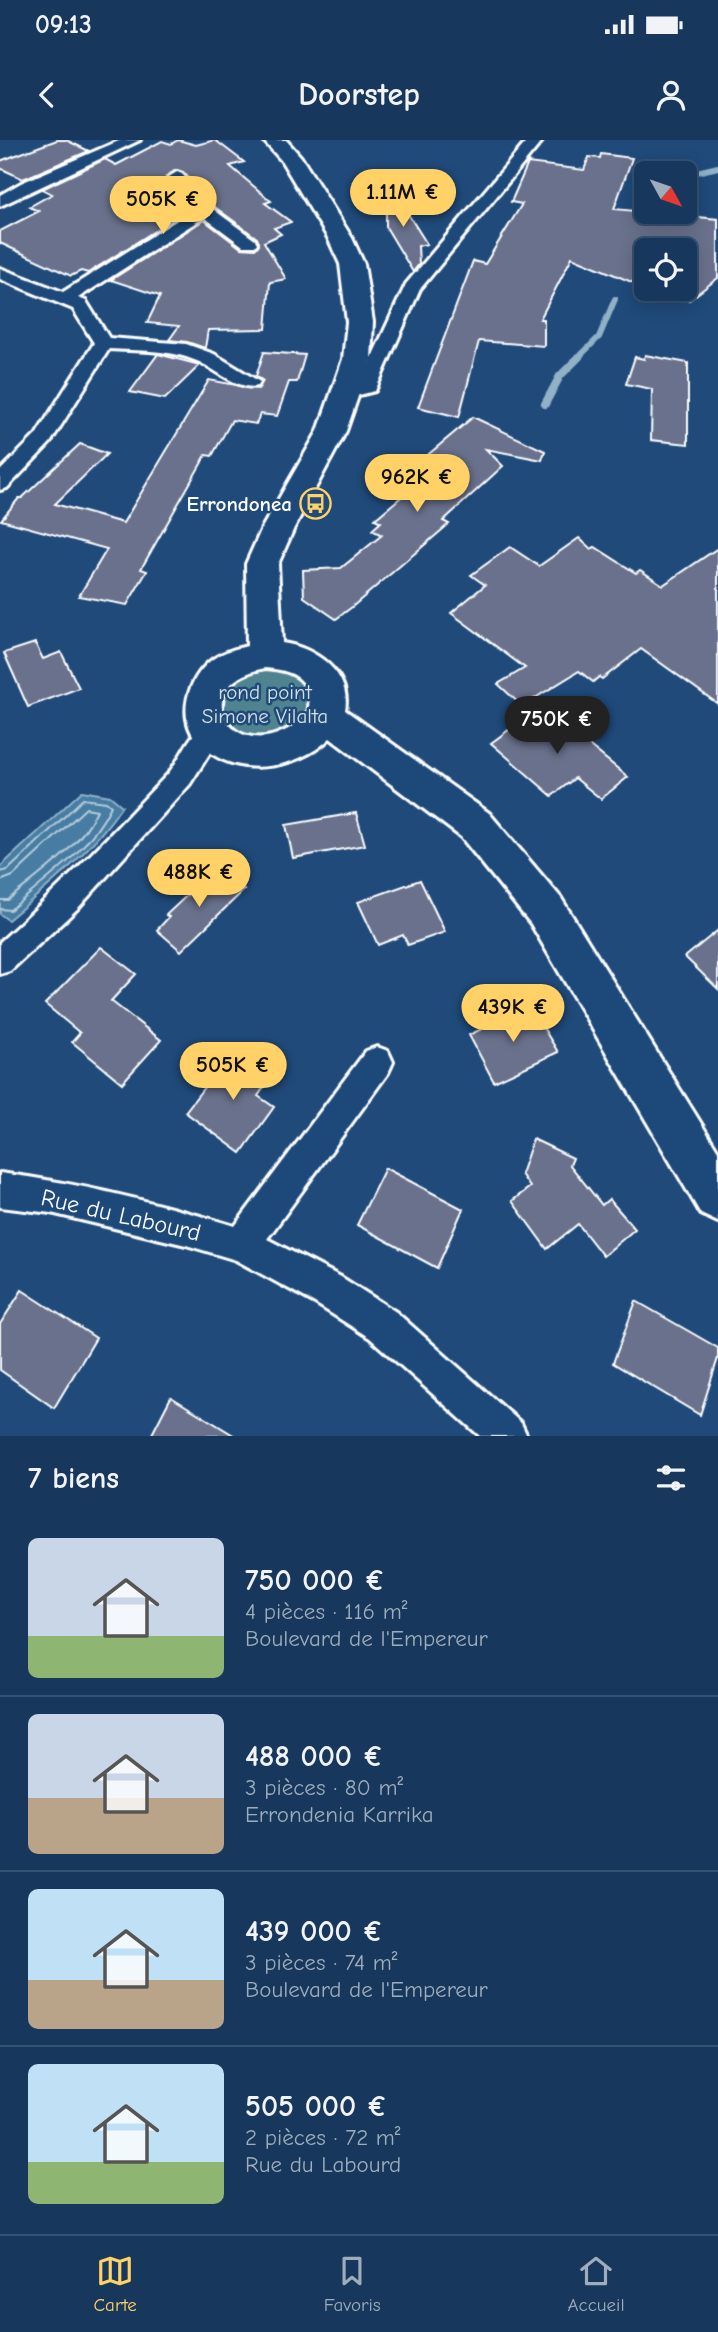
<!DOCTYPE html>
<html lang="fr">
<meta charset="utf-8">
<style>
:root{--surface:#17385c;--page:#244365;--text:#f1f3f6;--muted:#9eacbb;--line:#365272;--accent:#ffd166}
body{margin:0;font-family:"Comic Neue",sans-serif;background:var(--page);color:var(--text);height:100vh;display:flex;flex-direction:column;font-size:26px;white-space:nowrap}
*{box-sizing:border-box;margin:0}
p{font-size:23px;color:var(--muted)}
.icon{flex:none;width:38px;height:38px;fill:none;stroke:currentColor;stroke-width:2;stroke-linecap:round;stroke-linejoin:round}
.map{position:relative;height:1296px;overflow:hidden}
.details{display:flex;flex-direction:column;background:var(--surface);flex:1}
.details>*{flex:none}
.needle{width:46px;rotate:130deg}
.controls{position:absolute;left:634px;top:21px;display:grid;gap:14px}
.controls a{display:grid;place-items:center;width:63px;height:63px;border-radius:10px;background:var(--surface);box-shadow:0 4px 18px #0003,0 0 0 2px var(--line);font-size:35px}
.price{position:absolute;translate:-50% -60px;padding:0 16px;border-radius:24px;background:var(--accent);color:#111;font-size:23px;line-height:46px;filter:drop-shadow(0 2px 4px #0008)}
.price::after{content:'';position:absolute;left:50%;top:42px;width:21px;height:16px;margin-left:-10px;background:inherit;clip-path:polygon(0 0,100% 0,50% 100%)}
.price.active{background:#222;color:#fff}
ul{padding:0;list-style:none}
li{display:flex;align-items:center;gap:21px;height:175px;padding:0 28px}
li+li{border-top:2px solid var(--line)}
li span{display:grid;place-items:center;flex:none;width:196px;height:140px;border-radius:10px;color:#555}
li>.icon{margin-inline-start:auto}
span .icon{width:84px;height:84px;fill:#fffc;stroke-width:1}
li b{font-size:30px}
h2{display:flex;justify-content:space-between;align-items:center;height:84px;padding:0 28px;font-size:30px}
.status{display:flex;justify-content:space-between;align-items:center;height:49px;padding:0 35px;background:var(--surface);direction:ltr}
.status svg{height:19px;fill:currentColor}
header{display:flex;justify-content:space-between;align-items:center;height:91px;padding:0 28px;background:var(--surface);font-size:32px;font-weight:700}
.tabs{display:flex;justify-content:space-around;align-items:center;height:98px;border-top:2px solid var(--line);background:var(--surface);font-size:19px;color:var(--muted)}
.tabs a{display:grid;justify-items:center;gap:4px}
.tabs .active{color:var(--accent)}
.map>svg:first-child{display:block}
</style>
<div class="status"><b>09:13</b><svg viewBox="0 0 49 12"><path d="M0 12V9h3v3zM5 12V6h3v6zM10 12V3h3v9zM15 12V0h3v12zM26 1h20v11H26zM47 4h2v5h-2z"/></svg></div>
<header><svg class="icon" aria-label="back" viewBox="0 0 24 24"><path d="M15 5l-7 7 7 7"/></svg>Doorstep<svg class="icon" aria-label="person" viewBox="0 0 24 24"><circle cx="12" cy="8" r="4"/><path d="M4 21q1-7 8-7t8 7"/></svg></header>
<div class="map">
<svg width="718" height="1296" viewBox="0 0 718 1296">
<rect width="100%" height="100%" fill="#1f4a7a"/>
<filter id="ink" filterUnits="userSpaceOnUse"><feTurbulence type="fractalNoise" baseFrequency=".0143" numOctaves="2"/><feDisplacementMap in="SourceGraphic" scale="14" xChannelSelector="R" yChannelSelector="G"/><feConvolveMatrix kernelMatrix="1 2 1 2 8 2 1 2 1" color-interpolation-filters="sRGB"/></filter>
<g filter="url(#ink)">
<polygon fill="#4f8390" stroke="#a7c1c8" stroke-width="2" points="234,523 313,529 312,596 231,607 210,542"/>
<path fill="#467da3" stroke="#90b1c8" stroke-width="2" d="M82 651 110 656 122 666C92 711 50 745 8 780L0 774V727Z"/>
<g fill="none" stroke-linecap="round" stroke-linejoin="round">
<g stroke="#b5cbda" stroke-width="2">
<path d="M0 732 8 730 83 659 106 662 111 666C91 709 45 740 10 770L0 769"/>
<path d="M0 741 13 736 86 668 97 670C81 707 38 735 8 760H0"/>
</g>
<g stroke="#90b1c8" stroke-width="6">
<polyline points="684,35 718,27"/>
<polyline points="578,218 599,197 615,159"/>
</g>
<polyline stroke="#90b1c8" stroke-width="8" points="545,264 560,236 579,217"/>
</g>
<g fill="#69718c" stroke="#fff" stroke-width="2">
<polygon points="57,0 66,0 89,11 23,39 0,28 0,21"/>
<polygon points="178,0 196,5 215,0 244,22 230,26 271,61 265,63 291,82 274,88 281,94 264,102 286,139 270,142 266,189 208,190 205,208 187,202 169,200 179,186 147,183 160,156 111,140 204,80 241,108 255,109 259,104 257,98 212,65 183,32 176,30 166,37 191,68 88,133 81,131 71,136 0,103 0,91 39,71 29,67 52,54 42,49 105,19 116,25 162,1 171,4"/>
<polygon points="601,14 632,18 614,69 718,79 718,138 689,160 677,155 672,159 648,149 684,149 684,110 646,110 646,148 572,117 540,179 544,179 544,206 479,201 459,277 418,267 473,121 485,124 522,64 511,62 528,23 584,30 589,17 600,18"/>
<polygon points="386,39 427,104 418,106 419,124 413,132 386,87"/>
<polygon points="264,212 305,215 297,242 289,242 277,276 260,274 256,284 232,280 212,316 206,315 141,429 147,431 127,465 79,456 107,409 1,380 19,358 22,358 80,304 107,314 55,364 123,383 209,240 258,249 263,241 256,236"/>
<polygon points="158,214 200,225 165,259 130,252"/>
<polygon points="645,215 688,223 688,304 651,300 652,249 626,244 635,217 644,219"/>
<polygon points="473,277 545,311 542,320 486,309 503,326 443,381 449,384 352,467 336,479 304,457 303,430 341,428 382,395 372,390 381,382 375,379 426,336 411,329"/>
<polygon points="579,398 591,409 595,407 636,433 640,430 663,445 718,408 718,564 641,509 602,539 599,537 593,542 579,531 522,566 498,544 525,528 451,473 485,445 471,435 510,407 539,426"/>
<polygon points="35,503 43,519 61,512 79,548 28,567 4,513"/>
<polygon points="541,566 628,637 601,659 575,638 552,656 491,603"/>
<polygon points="356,673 365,705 293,718 286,685"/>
<polygon points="216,728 244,750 181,811 157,790 169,777 166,775"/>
<polygon points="420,740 445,792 408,805 403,795 378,805 358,762"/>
<polygon points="718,790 718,849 685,817"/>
<polygon points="101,807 136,834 111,861 161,900 122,943 72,902 80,893 45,864"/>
<polygon points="530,866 558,912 494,942 469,895"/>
<polygon points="232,911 271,937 258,956 274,967 241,1013 185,972"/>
<polygon points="533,999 573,1018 570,1025 602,1065 609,1059 635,1089 603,1116 578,1084 547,1109 512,1061 530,1047 521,1034"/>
<polygon points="385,1028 463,1069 437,1128 357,1085"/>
<polygon points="22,1150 96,1198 54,1268 0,1230 0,1184"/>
<polygon points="636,1161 718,1208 718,1218 700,1275 613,1223"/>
<polygon points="171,1257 235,1296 151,1296"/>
</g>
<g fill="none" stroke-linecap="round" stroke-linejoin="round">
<defs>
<g id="minor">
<polygon points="121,0 140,0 0,66 0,55 21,43"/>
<polygon points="528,0 543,0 420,149 375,251 347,258 340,256 337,252 340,248 360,243 406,144"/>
<path d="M177 32 182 34 210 67 255 100 257 103 255 106H243L204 77 78 158 86 161 109 198 186 204 214 214 260 242 258 246C238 251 215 228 197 221 169 209 138 211 109 209L50 303 7 348 0 350V331L36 295 94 203 73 169 0 139V128L63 152 195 69 169 37Z"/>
<path d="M210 582 219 585 223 592 190 644 78 768 10 831 0 834V802C59 749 113 692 167 635 181 620 190 589 210 582Z"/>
<path d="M377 907 388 911 393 922 388 933 267 1099 341 1137 396 1172 521 1283 527 1296H480L370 1198 315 1163 236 1120 186 1105 51 1073 0 1067V1033C80 1043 158 1063 235 1086L366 911Z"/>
</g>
<path id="secondary" d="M263 0H286L301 17 352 98 364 124 373 182 371 219 346 291 294 388 278 424 282 503C314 507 352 533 345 570L489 673 561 758 718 1011V1082L701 1074 531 784 461 697 330 598C297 630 234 640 199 603 176 578 187 538 213 519 223 512 235 509 247 506L246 424 262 388 318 291 343 219 347 182 340 124 328 98 281 20ZM265 528C294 530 315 540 308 574 238 641 178 545 265 528Z"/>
</defs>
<use href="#minor" stroke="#fff" stroke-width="6"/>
<use href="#secondary" stroke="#fff" stroke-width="6"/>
<use href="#minor" fill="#1f4a7a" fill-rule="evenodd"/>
<use href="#secondary" fill="#1f4a7a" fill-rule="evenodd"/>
</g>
</g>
<defs>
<symbol id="bus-ring" viewBox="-11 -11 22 22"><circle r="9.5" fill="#1f4a7a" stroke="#ffd166" stroke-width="1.5"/><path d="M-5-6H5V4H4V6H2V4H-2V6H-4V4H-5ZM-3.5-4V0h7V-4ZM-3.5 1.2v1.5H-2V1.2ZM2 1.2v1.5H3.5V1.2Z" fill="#ffd166"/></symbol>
</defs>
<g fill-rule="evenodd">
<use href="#bus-ring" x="298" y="346" width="35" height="35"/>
</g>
<g text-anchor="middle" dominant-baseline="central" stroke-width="5" stroke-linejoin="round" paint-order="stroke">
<g font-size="21" font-weight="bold" fill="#fff" stroke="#1f4a7a" text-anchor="end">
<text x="292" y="364">Errondonea</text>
</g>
<g font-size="21" fill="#d3e0e3" stroke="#1f4a7a">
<text x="265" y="552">rond point<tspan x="265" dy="24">Simone Vilalta</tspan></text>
</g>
<g font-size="24" fill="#fff" stroke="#1f4a7a">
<text transform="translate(121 1075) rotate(13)">Rue du Labourd</text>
</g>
</g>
</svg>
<div class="controls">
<a><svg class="needle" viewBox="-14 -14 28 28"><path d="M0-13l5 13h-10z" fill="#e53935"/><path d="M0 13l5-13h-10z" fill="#9eacbb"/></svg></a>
<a><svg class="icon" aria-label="locate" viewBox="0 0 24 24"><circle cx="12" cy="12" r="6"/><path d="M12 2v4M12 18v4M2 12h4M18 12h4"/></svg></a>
</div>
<b class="price" style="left:403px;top:89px">1.11M €</b>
<b class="price" style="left:163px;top:96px">505K €</b>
<b class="price" style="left:417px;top:374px">962K €</b>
<b class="price active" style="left:557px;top:616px">750K €</b>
<b class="price" style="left:199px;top:769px">488K €</b>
<b class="price" style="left:513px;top:904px">439K €</b>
<b class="price" style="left:233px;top:962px">505K €</b>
</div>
<section class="details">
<h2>7 biens<svg class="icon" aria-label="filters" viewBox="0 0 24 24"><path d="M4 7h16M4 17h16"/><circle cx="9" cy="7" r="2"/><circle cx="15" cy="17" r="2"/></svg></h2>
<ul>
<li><span style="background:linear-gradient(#c9d6e8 70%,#8fb573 0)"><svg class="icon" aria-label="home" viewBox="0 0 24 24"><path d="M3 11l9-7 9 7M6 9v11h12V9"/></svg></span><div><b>750 000 €</b><p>4 pièces · 116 m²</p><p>Boulevard de l'Empereur</p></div></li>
<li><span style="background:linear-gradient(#c9d6e8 60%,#b9a48a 0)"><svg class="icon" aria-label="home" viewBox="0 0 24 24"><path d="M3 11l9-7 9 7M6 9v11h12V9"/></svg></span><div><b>488 000 €</b><p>3 pièces · 80 m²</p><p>Errondenia Karrika</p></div></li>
<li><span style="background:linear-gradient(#bfe0f5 65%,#b9a48a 0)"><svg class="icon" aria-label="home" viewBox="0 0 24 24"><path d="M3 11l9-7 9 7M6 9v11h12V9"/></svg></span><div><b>439 000 €</b><p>3 pièces · 74 m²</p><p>Boulevard de l'Empereur</p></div></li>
<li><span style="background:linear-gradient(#bfe0f5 70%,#8fb573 0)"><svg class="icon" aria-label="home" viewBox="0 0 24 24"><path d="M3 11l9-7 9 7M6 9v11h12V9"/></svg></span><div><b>505 000 €</b><p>2 pièces · 72 m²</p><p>Rue du Labourd</p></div></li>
</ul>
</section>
<nav class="tabs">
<a class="active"><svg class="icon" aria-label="map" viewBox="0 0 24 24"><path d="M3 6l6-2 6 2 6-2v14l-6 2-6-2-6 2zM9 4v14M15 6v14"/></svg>Carte</a>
<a><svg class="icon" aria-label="saved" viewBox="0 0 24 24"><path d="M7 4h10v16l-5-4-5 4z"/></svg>Favoris</a>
<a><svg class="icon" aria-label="home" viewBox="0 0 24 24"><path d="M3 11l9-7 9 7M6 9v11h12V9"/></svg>Accueil</a>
</nav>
